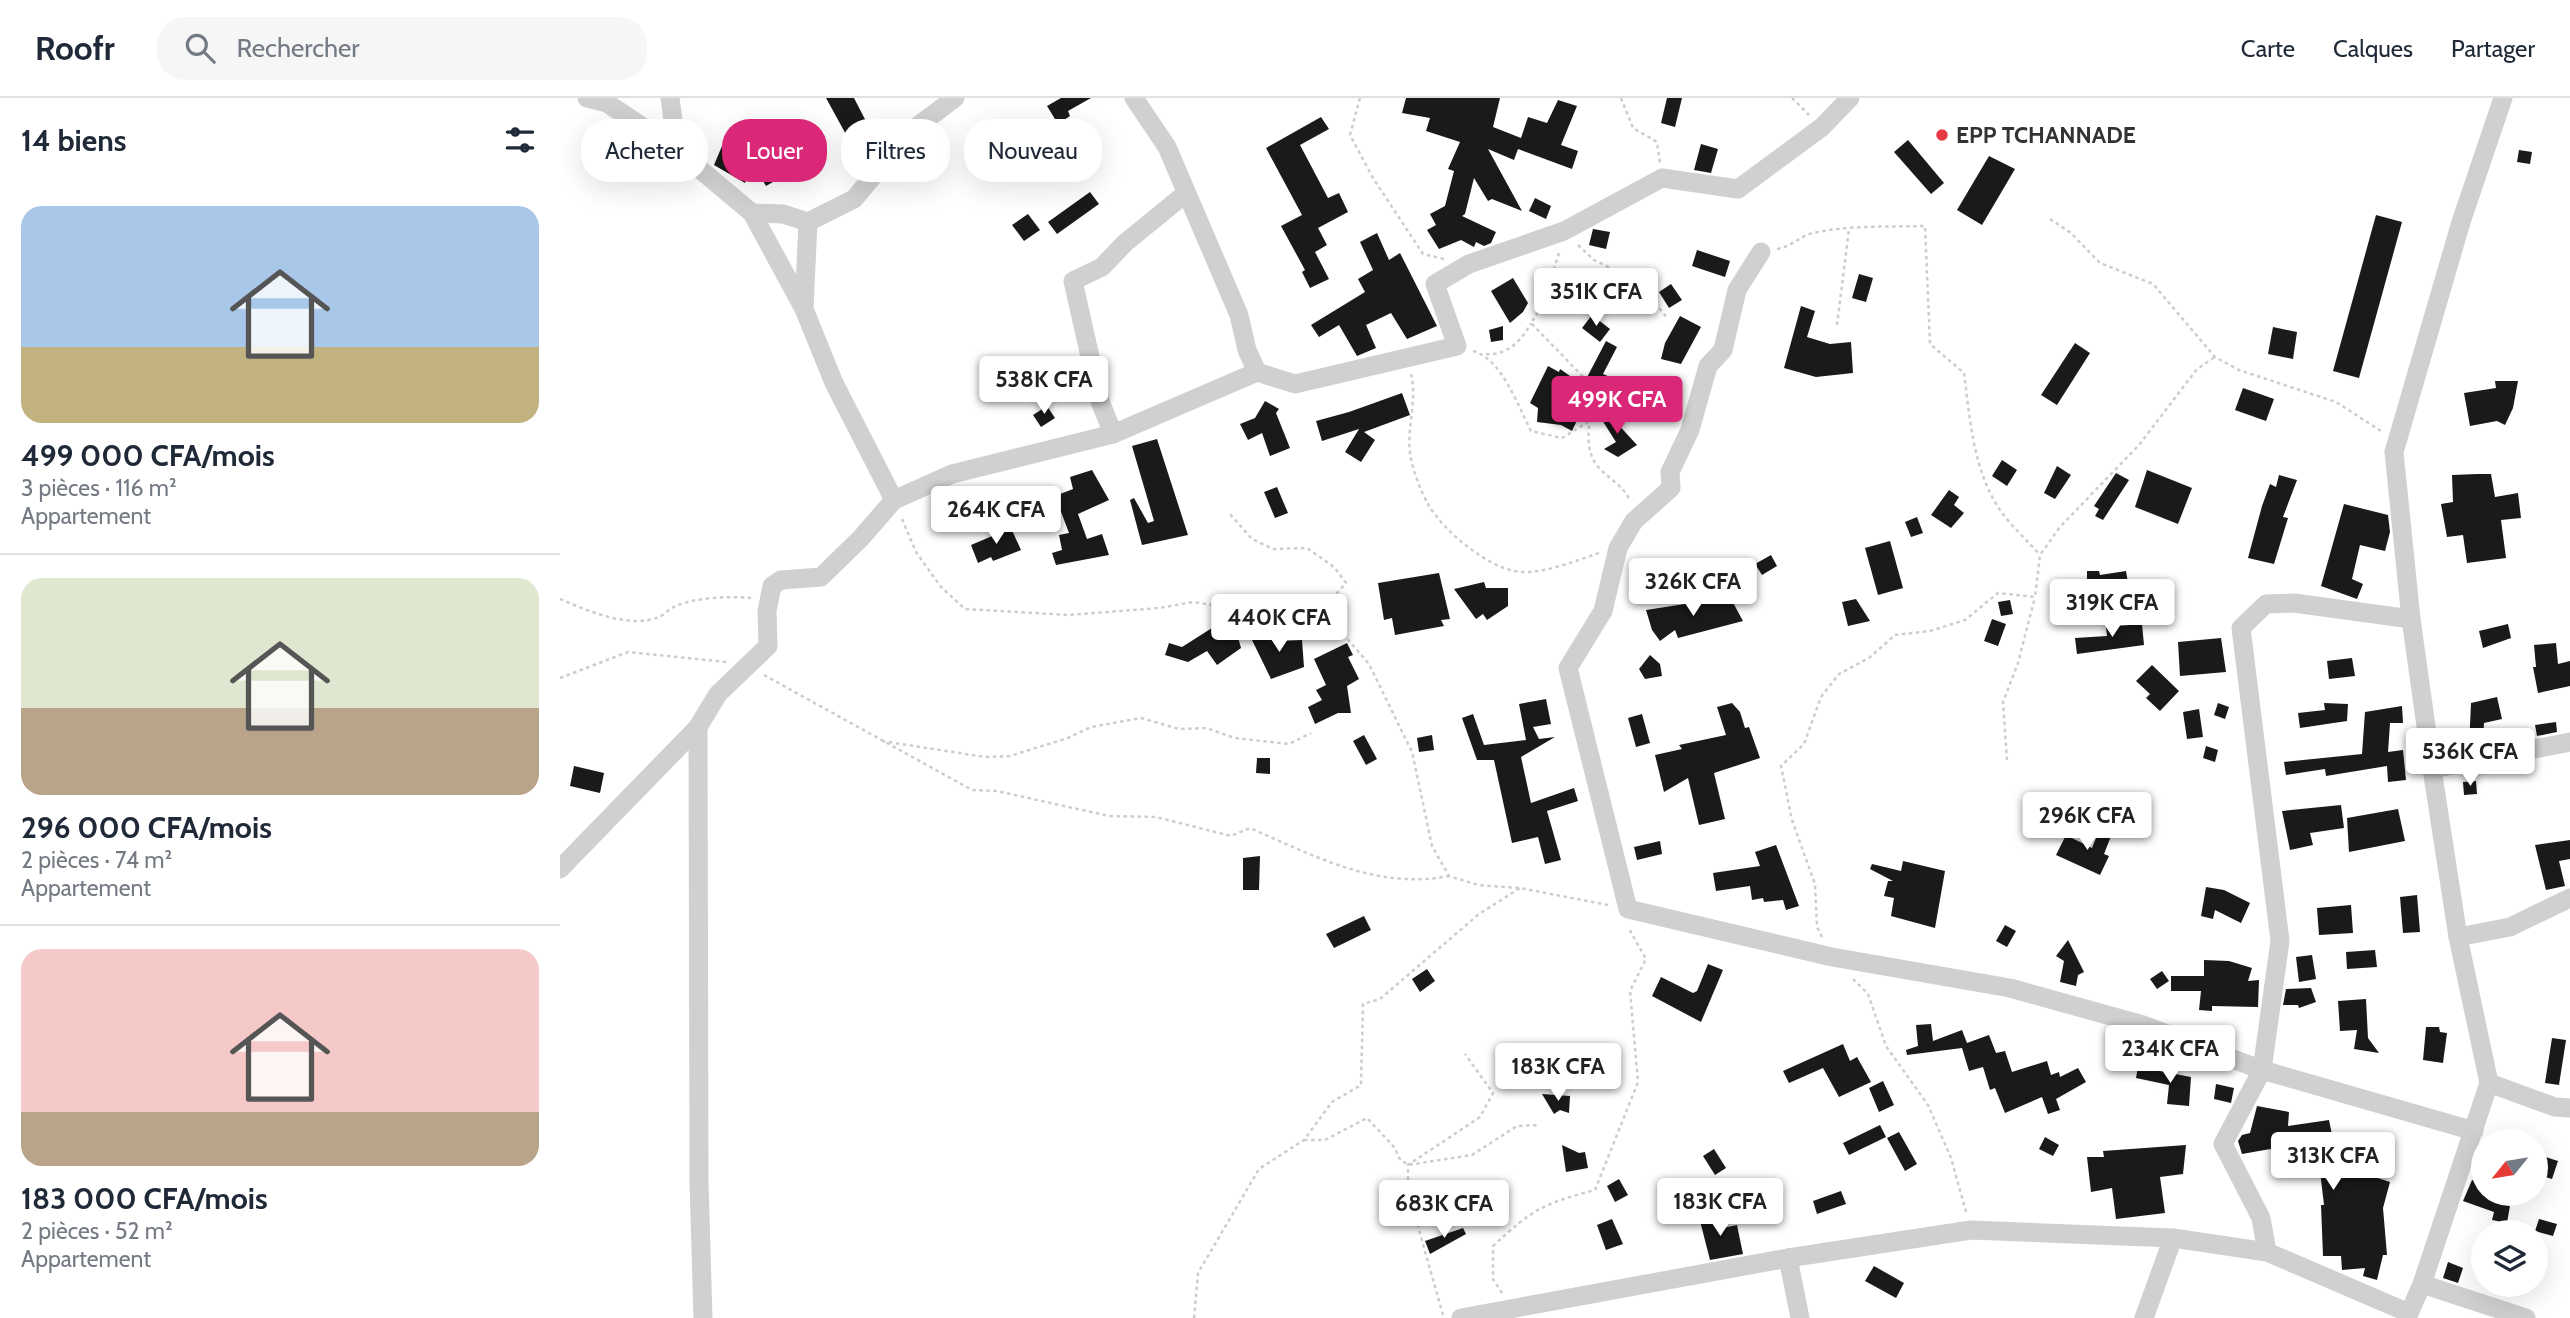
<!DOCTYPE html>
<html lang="fr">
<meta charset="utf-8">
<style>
:root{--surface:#fff;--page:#f6f6f7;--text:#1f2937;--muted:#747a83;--line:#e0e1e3;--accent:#db2777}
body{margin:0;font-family:Cabin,sans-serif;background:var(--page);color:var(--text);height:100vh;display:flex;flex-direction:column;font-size:26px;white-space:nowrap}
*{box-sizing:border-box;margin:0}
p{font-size:23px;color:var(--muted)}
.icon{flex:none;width:38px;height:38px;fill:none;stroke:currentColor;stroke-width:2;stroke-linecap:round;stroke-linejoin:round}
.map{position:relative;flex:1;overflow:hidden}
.sheet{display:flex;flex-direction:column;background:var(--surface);width:560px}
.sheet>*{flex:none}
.banner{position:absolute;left:21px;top:21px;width:665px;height:63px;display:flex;gap:14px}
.needle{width:46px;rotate:240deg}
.fabs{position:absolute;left:1911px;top:1031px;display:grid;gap:14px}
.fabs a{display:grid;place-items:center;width:77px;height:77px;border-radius:50%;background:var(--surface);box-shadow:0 7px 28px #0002;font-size:35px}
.price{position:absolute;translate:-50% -60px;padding:0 16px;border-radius:7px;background:#fff;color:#222;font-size:23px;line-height:46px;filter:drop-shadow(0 2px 4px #0008)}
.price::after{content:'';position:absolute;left:50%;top:42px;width:21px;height:16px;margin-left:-10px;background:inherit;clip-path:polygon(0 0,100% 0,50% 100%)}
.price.on{background:var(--accent);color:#fff}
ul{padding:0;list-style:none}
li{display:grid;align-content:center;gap:14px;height:371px;padding:0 21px}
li+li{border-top:2px solid var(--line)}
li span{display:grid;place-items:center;height:217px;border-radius:21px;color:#555}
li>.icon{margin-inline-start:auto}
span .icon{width:126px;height:126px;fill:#fffc;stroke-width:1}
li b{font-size:30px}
h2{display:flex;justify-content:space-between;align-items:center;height:84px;padding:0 21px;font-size:30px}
.tag{padding:0 24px;border-radius:28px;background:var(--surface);box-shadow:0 7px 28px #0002;font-size:24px;line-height:63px}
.tag.on{background:var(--accent);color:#fff}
header{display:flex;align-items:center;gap:42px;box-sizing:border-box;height:98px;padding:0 35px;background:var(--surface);border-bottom:2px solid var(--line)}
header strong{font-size:33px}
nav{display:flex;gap:38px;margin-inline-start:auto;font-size:24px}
.search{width:490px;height:63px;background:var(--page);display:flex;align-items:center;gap:18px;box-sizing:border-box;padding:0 24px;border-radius:28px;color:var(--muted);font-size:26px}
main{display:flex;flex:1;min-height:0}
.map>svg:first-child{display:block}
</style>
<header>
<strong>Roofr</strong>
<div class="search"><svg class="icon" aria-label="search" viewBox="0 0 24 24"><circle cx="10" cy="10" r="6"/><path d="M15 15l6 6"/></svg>Rechercher</div>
<nav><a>Carte</a><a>Calques</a><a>Partager</a></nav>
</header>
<main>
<section class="sheet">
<h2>14 biens<svg class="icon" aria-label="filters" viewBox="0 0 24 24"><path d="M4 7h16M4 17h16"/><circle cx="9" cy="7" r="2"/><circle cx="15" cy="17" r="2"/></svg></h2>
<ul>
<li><span style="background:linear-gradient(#a9c7e8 65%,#c2b280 0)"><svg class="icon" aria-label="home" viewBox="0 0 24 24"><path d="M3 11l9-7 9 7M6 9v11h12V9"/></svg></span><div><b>499 000 CFA/mois</b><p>3 pièces · 116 m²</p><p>Appartement</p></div></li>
<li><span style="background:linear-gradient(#dfe7d0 60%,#b9a48a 0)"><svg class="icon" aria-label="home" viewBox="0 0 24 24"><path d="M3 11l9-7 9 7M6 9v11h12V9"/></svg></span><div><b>296 000 CFA/mois</b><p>2 pièces · 74 m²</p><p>Appartement</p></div></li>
<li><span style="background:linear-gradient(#f6c9c9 75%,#b9a48a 0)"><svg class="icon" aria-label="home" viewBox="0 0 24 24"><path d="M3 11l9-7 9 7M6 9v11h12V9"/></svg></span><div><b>183 000 CFA/mois</b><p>2 pièces · 52 m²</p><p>Appartement</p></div></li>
</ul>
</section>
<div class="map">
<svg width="2010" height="1220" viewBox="0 0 2010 1220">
<rect width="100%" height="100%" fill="#fff"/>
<g fill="#1a1a1a">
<polygon points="266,0 294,0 309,29 288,40"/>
<polygon points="501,0 531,0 508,13 510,18 498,26 487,8"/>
<polygon points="846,0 940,0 933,29 961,40 968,19 987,25 998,2 1017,8 1001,47 1018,53 1012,71 958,51 954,62 928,51 962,113 932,101 928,103 914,80 905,116 902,118 936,134 931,145 924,148 916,144 914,149 901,142 879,151 867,132 876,127 870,116 885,108 894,73 888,71 900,44 866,33 870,20 842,15"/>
<polygon points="1107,0 1122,0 1115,29 1101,25"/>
<polygon points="761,19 769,31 740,47 768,100 779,95 788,114 758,130 767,147 755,154 769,181 750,190 742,174 745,172 721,128 742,117 706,50"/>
<polygon points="499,35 514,61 492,72 479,46"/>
<polygon points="205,38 225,77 206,88 193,66 185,85 154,67 162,48 177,41 182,51"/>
<polygon points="1348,42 1384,85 1371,96 1334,54"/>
<polygon points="1141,46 1158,51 1151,75 1134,72"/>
<polygon points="1959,52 1972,54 1970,66 1957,64"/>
<polygon points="1429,58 1455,71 1422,127 1397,112"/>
<polygon points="530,94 539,106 497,136 488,124"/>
<polygon points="975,100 991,108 986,121 969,113"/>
<polygon points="468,116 480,132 464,143 452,127"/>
<polygon points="1816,117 1842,124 1799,280 1773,273"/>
<polygon points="1033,131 1050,134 1046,151 1029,147"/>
<polygon points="817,135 829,162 840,155 877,228 847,241 831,215 806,227 816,250 797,258 779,227 759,239 751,227 805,194 798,181 813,172 800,144"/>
<polygon points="1137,152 1170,163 1165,179 1132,168"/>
<polygon points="1299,176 1313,180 1306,204 1292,200"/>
<polygon points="953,180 968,205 963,214 950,225 931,193"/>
<polygon points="1111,186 1122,202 1109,210 1099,194"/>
<polygon points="1241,208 1255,213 1247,239 1270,246 1291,244 1293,275 1256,279 1224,270"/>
<polygon points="1032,217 1050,231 1040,244 1022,230"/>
<polygon points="1120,218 1141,229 1121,266 1101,261 1105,245"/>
<polygon points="943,228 943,242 931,244 929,232"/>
<polygon points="1713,229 1737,234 1733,261 1708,256"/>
<polygon points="1046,243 1057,249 1043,276 1075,290 1110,298 1107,313 1061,304 1026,291 1030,295 1012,333 1001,327 977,324 978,310 970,305 988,268 999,274 1000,271 1023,287"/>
<polygon points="1515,245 1530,255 1497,307 1481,297"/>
<polygon points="1935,283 1958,283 1953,310 1945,327 1937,323 1910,328 1904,295 1936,290"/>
<polygon points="1683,290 1714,301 1706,323 1675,312"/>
<polygon points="842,295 850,317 804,334 815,342 801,364 785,354 799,331 762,343 756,323 789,314"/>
<polygon points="705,303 719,311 716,315 730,350 710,358 702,335 688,342 680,326 695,320"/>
<polygon points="487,308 495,320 481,329 473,317"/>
<polygon points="1043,310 1077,347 1058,359 1044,351 1056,344 1037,314"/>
<polygon points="597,341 628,437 582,447 570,402 574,400 588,425 594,423 572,348"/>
<polygon points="1442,362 1457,372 1447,388 1432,378"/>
<polygon points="1497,368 1511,377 1495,401 1484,395"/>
<polygon points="532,372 549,402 518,416 527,441 542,436 549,457 496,467 492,455 502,452 499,437 509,435 495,398 513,391 510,379"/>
<polygon points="1587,372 1632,390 1618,426 1575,409"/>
<polygon points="1556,375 1569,382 1543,422 1535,418 1539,411 1534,408"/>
<polygon points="1917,376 1931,376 1935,399 1958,395 1961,420 1941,422 1946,460 1907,465 1903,437 1887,439 1881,406 1893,404 1892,377"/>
<polygon points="1719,377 1737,382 1723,419 1728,420 1714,466 1688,460 1702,408 1710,386 1716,389"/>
<polygon points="717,389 728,415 715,420 704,394"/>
<polygon points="1389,392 1399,399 1394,407 1404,415 1391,430 1371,417"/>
<polygon points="1784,406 1828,417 1830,434 1825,453 1800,447 1792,481 1803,486 1797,501 1761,488"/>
<polygon points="1357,419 1363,435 1351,439 1345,424"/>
<polygon points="451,430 461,452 433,463 431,459 418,465 411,447"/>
<polygon points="1330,443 1343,490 1318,497 1305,450"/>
<polygon points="1211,457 1217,468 1202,477 1195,466"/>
<polygon points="1527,473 1539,473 1540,477 1566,473 1570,497 1511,504 1510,490 1527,490"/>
<polygon points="879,475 890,521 881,522 884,528 835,537 832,520 824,522 818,485"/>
<polygon points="924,484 926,490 948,490 948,508 927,522 923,516 916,521 894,491"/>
<polygon points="1170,499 1183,523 1118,540 1115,532 1100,543 1092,532 1086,512"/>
<polygon points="1296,501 1310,523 1288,528 1282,504"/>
<polygon points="1450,502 1453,516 1441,518 1438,504"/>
<polygon points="1432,521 1446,526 1438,548 1424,543"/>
<polygon points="663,523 665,526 674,525 681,550 657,567 647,553 628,564 605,557 609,545 622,549"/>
<polygon points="1582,526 1584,547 1517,556 1515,540 1547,538 1546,529"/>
<polygon points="1948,526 1951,540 1923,550 1919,533"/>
<polygon points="721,535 722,543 742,542 744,569 711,581 691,540"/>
<polygon points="1661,540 1666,574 1620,578 1618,544"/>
<polygon points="787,545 793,557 788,559 799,581 787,588 791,615 778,615 755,626 748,609 762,602 756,592 766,587 754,561"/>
<polygon points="1996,545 1998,566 2010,563 2010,588 1978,595 1973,569 1976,569 1974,547"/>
<polygon points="1090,557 1100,566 1102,578 1085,581 1079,571"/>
<polygon points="1792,560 1795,578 1769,581 1767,563"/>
<polygon points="1592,567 1619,593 1600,613 1586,600 1590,596 1576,583"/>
<polygon points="1937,599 1942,621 1924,625 1923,648 1909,650 1911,605"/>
<polygon points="986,601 991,626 973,629 979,641 995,639 961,659 971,705 1014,690 1018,703 987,713 1001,762 985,766 978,739 952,745 934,662 917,662 902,620 913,616 924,647 966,642 959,606"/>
<polygon points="1172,605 1180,614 1185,630 1189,629 1200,660 1154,675 1165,721 1139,727 1128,680 1104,694 1095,657 1122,651 1119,647 1166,637 1157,609"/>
<polygon points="1658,605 1669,609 1665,621 1654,617"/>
<polygon points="1764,605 1788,606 1787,623 1740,630 1738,615 1765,612"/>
<polygon points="1842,608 1843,625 1830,625 1828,654 1843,652 1846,682 1828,684 1827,668 1766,678 1765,671 1726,677 1724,664 1802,656 1805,614"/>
<polygon points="1639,611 1643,639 1627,641 1623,614"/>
<polygon points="1082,616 1090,645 1076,649 1068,620"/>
<polygon points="1996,624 1997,634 1977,638 1975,627"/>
<polygon points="804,637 817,661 806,667 793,643"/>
<polygon points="872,637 874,652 859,654 857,640"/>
<polygon points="1646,648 1658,652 1655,664 1643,660"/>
<polygon points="697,660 710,660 710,676 696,675"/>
<polygon points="14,668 44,675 40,695 10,688"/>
<polygon points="1916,683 1917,696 1904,697 1903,684"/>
<polygon points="1495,696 1507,702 1495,726 1483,720"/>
<polygon points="1781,707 1784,730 1750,735 1753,747 1730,752 1722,713"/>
<polygon points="1838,711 1845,743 1789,754 1787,720"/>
<polygon points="1541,728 1553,733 1544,756 1549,758 1540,777 1496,757 1506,737 1532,750"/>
<polygon points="2010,742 2010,761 1999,763 2005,788 1986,792 1975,747"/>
<polygon points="1100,743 1102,756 1077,762 1074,749"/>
<polygon points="1216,747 1239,808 1226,812 1223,802 1204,804 1203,800 1192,802 1190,788 1156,793 1153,775 1200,768 1195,754"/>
<polygon points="700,758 699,792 683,792 683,760"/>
<polygon points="1343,763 1385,773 1375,830 1331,818 1334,800 1324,798 1328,783 1333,783 1310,771 1312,766 1341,773"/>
<polygon points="1646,789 1664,792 1690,805 1681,825 1655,812 1653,821 1641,818"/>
<polygon points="1857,797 1860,834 1843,835 1840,799"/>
<polygon points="1791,807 1793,835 1759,837 1757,810"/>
<polygon points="804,818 811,832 774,850 766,836"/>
<polygon points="1445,827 1456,833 1447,849 1436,843"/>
<polygon points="1508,842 1524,874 1518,877 1516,888 1500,884 1504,863 1496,858"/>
<polygon points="1815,852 1817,869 1787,871 1786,854"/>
<polygon points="1752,857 1756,881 1739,884 1736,859"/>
<polygon points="1644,862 1669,863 1692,870 1688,883 1699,882 1698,909 1652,908 1652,913 1639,912 1641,893 1611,893 1611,878 1644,878"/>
<polygon points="1148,866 1163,872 1141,924 1092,898 1101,879 1133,895 1137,893"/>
<polygon points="867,871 875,883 860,894 852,881"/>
<polygon points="1602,873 1609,883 1597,891 1590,881"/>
<polygon points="1751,890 1756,904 1739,910 1738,907 1723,907 1726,891"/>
<polygon points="1806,901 1808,940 1819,955 1794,951 1797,932 1780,933 1778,903"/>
<polygon points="1371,926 1373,943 1402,932 1407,945 1429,937 1436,955 1445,953 1452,974 1487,963 1491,977 1499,974 1500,979 1518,970 1526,984 1496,1001 1500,1012 1488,1016 1482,999 1445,1015 1435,990 1430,992 1423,969 1409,973 1402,950 1347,957 1346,952 1358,948 1356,927"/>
<polygon points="1866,929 1879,929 1880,934 1887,935 1883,965 1863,962"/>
<polygon points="1992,940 2006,942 1999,987 1985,985"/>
<polygon points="1283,946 1290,963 1297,959 1311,984 1279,999 1263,970 1229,985 1223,973"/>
<polygon points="1578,969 1631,979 1629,1008 1607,1006 1609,987 1576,980"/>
<polygon points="1323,983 1334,1007 1319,1014 1309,990"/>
<polygon points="1656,986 1674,990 1671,1005 1654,1001"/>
<polygon points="982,996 1010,998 1009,1015 1000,1012 994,1016"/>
<polygon points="1697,1008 1729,1014 1728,1028 1769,1022 1779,1071 1787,1070 1830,1084 1823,1110 1827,1157 1823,1157 1817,1182 1803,1178 1805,1170 1782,1172 1781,1158 1763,1158 1761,1107 1764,1107 1760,1073 1763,1072 1757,1040 1715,1045 1716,1050 1682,1056 1678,1043 1682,1037 1690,1035"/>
<polygon points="1320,1027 1326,1039 1289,1057 1283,1045"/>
<polygon points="1339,1034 1357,1066 1345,1073 1327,1040"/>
<polygon points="1485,1039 1499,1047 1493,1058 1479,1051"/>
<polygon points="1002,1047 1019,1055 1025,1054 1028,1070 1006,1074"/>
<polygon points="1626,1047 1623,1076 1600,1079 1605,1115 1556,1121 1552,1090 1531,1094 1527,1059 1544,1059 1543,1053"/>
<polygon points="1154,1051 1166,1070 1155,1077 1143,1058"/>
<polygon points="1976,1056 1998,1063 1992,1081 1976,1076"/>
<polygon points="1059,1081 1068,1097 1055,1104 1047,1088"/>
<polygon points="1912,1082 1923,1086 1923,1096 1952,1096 1947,1125 1932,1122 1934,1114 1903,1103"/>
<polygon points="1281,1093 1286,1106 1257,1116 1253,1103"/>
<polygon points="1138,1115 1147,1119 1154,1115 1163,1130 1177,1127 1183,1156 1150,1162"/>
<polygon points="1052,1121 1063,1146 1046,1152 1037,1127"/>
<polygon points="1979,1121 1997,1126 1993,1138 1975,1133"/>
<polygon points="903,1130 906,1136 870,1156 865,1143"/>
<polygon points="1888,1164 1903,1170 1898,1185 1883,1180"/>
<polygon points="1314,1168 1344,1185 1336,1200 1305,1183"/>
</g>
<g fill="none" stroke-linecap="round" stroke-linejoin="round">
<g stroke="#cdcdcd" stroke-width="2.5" stroke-dasharray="3.5 3.5" stroke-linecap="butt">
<polyline points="800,0 790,37 813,80 863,156 884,161"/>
<polyline points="1061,0 1073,30 1097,44 1100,65"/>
<polyline points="1232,0 1249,17"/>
<polyline points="1490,121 1511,135 1540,165 1593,186 1655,259 1679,272 1776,304 1821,333"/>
<polyline points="1018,147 1034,162 1077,183 1108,221"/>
<path d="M1217 151C1231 149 1240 138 1253 135 1289 127 1328 129 1365 128L1370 246 1404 275C1410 321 1413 372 1440 412 1451 428 1467 442 1480 457"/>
<path d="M999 155 983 206 971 225 1031 287C1036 311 1021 339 1034 363 1042 378 1064 386 1070 403"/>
<polyline points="1277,227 1289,131"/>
<path d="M913 253C942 261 958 308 971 333L1002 340 1028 324"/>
<path d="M926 256C947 258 962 242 971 225"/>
<path d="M851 276C858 305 845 333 851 361 854 375 861 394 868 406 883 433 930 472 961 474 986 475 1015 463 1039 455"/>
<polyline points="342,421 356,454 381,489 405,511 509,517 599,510 633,504 681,511 754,512 770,503 786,485 774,469 747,450 713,451 692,441 669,415"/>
<path d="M0 501C28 513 69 531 99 519 104 517 108 512 112 510 132 499 169 498 191 500"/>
<polyline points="729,513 736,534 760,541 784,537 809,566 852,654 872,748 889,778 918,787 960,790 1048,807"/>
<path d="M204 577 412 692 437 693 549 718 596 719 671 738 690 730C754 758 817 792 889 778"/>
<polyline points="0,580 68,554 166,564"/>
<polyline points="322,643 425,659 450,658 508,640 531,629 581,620 619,631 646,630 675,640 729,646 751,635"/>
<polyline points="1447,662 1443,604 1458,565 1475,499"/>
<polyline points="1262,839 1257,829 1255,786 1232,722 1221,668 1244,646 1261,599 1279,576 1309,560 1335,537 1370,533 1405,522 1438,495 1475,499 1480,457 1500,429 1579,347 1637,271 1655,259"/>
<polyline points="1293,881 1308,896 1326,948 1368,1007 1391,1060 1406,1114"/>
<polyline points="744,1042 765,1042 807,1020 835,1050 839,1060 848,1067 912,1057 957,1028 980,1027"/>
<path d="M942 1195 933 1181V1148C973 1111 982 1106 1035 1092L1078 984 1070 893 1086 861 1068 829"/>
<polyline points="883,1217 848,1093 848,1067 920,1019 933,995 905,956"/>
<polyline points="634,1220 638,1175 699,1071 744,1042 772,1004 801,987 803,906 820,901 919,816 960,790"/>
</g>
<g stroke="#d0d0d0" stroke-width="19">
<polyline points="27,0 47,5 117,52"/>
<polyline points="110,0 117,52 192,115 244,211 274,285 334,402"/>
<polyline points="574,0 607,49 679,217 687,252 697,274"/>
<polyline points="192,115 223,116 248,124"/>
<polyline points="1201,154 1177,192 1163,252 1148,268 1130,332 1110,374 1111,390 1074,423 1058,450 1043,513 1008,570 1068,811 1272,859 1450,890 1583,927 1702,972 1914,1033"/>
<polyline points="244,211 248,124 294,101 351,33 395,0"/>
<polyline points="553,336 540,303 513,183 542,169 565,145 625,96"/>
<polyline points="138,629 139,1084 143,1220"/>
<polyline points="1872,671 2010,644"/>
<polyline points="0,771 138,629 158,596 208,548 207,513 212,488 221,482 261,479 301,440 334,402 392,376 553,336 697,274 735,286 897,248 875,186 909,166 1004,133 1102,80 1178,91 1262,29 1290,0"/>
<polyline points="1898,839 1950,829 2010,800"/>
<polyline points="1929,985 1995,1009 2010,1010"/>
<polyline points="1707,1154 1701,1120 1663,1046 1702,972 1720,843 1681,530 1706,506 1734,505 1851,521"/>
<polyline points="1228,1160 1240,1220"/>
<polyline points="1862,1186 1966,1220"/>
<polyline points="901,1220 1228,1160 1411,1132 1613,1140 1707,1154 1849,1215"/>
<polyline points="1584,1220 1613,1140"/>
<polyline points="1847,1220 1862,1186 1929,985 1898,839 1872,671 1851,521 1834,354 1901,124 1943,0"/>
</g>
</g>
<circle fill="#e63943" stroke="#fff" stroke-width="2.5" cx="1382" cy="37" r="7"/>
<g text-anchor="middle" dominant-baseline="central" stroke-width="7" stroke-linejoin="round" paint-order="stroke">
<g font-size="23" font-weight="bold" fill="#333" stroke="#fff" text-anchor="start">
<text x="1396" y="37">EPP TCHANNADE</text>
</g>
</g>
</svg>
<div class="fabs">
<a><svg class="needle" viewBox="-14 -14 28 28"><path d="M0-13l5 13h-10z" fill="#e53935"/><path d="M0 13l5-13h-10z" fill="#747a83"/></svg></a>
<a><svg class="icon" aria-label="layers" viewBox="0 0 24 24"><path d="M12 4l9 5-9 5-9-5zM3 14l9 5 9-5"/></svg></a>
</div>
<b class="price" style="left:1036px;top:230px">351K CFA</b>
<b class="price" style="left:484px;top:318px">538K CFA</b>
<b class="price on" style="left:1057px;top:338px">499K CFA</b>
<b class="price" style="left:436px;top:448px">264K CFA</b>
<b class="price" style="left:1133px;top:520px">326K CFA</b>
<b class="price" style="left:1552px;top:541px">319K CFA</b>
<b class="price" style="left:719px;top:556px">440K CFA</b>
<b class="price" style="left:1910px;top:690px">536K CFA</b>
<b class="price" style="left:1527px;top:754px">296K CFA</b>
<b class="price" style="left:1610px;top:987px">234K CFA</b>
<b class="price" style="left:998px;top:1005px">183K CFA</b>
<b class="price" style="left:1773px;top:1094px">313K CFA</b>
<b class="price" style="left:1160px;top:1140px">183K CFA</b>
<b class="price" style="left:884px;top:1142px">683K CFA</b>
<div class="banner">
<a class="tag">Acheter</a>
<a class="tag on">Louer</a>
<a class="tag">Filtres</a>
<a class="tag">Nouveau</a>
</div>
</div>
</main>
